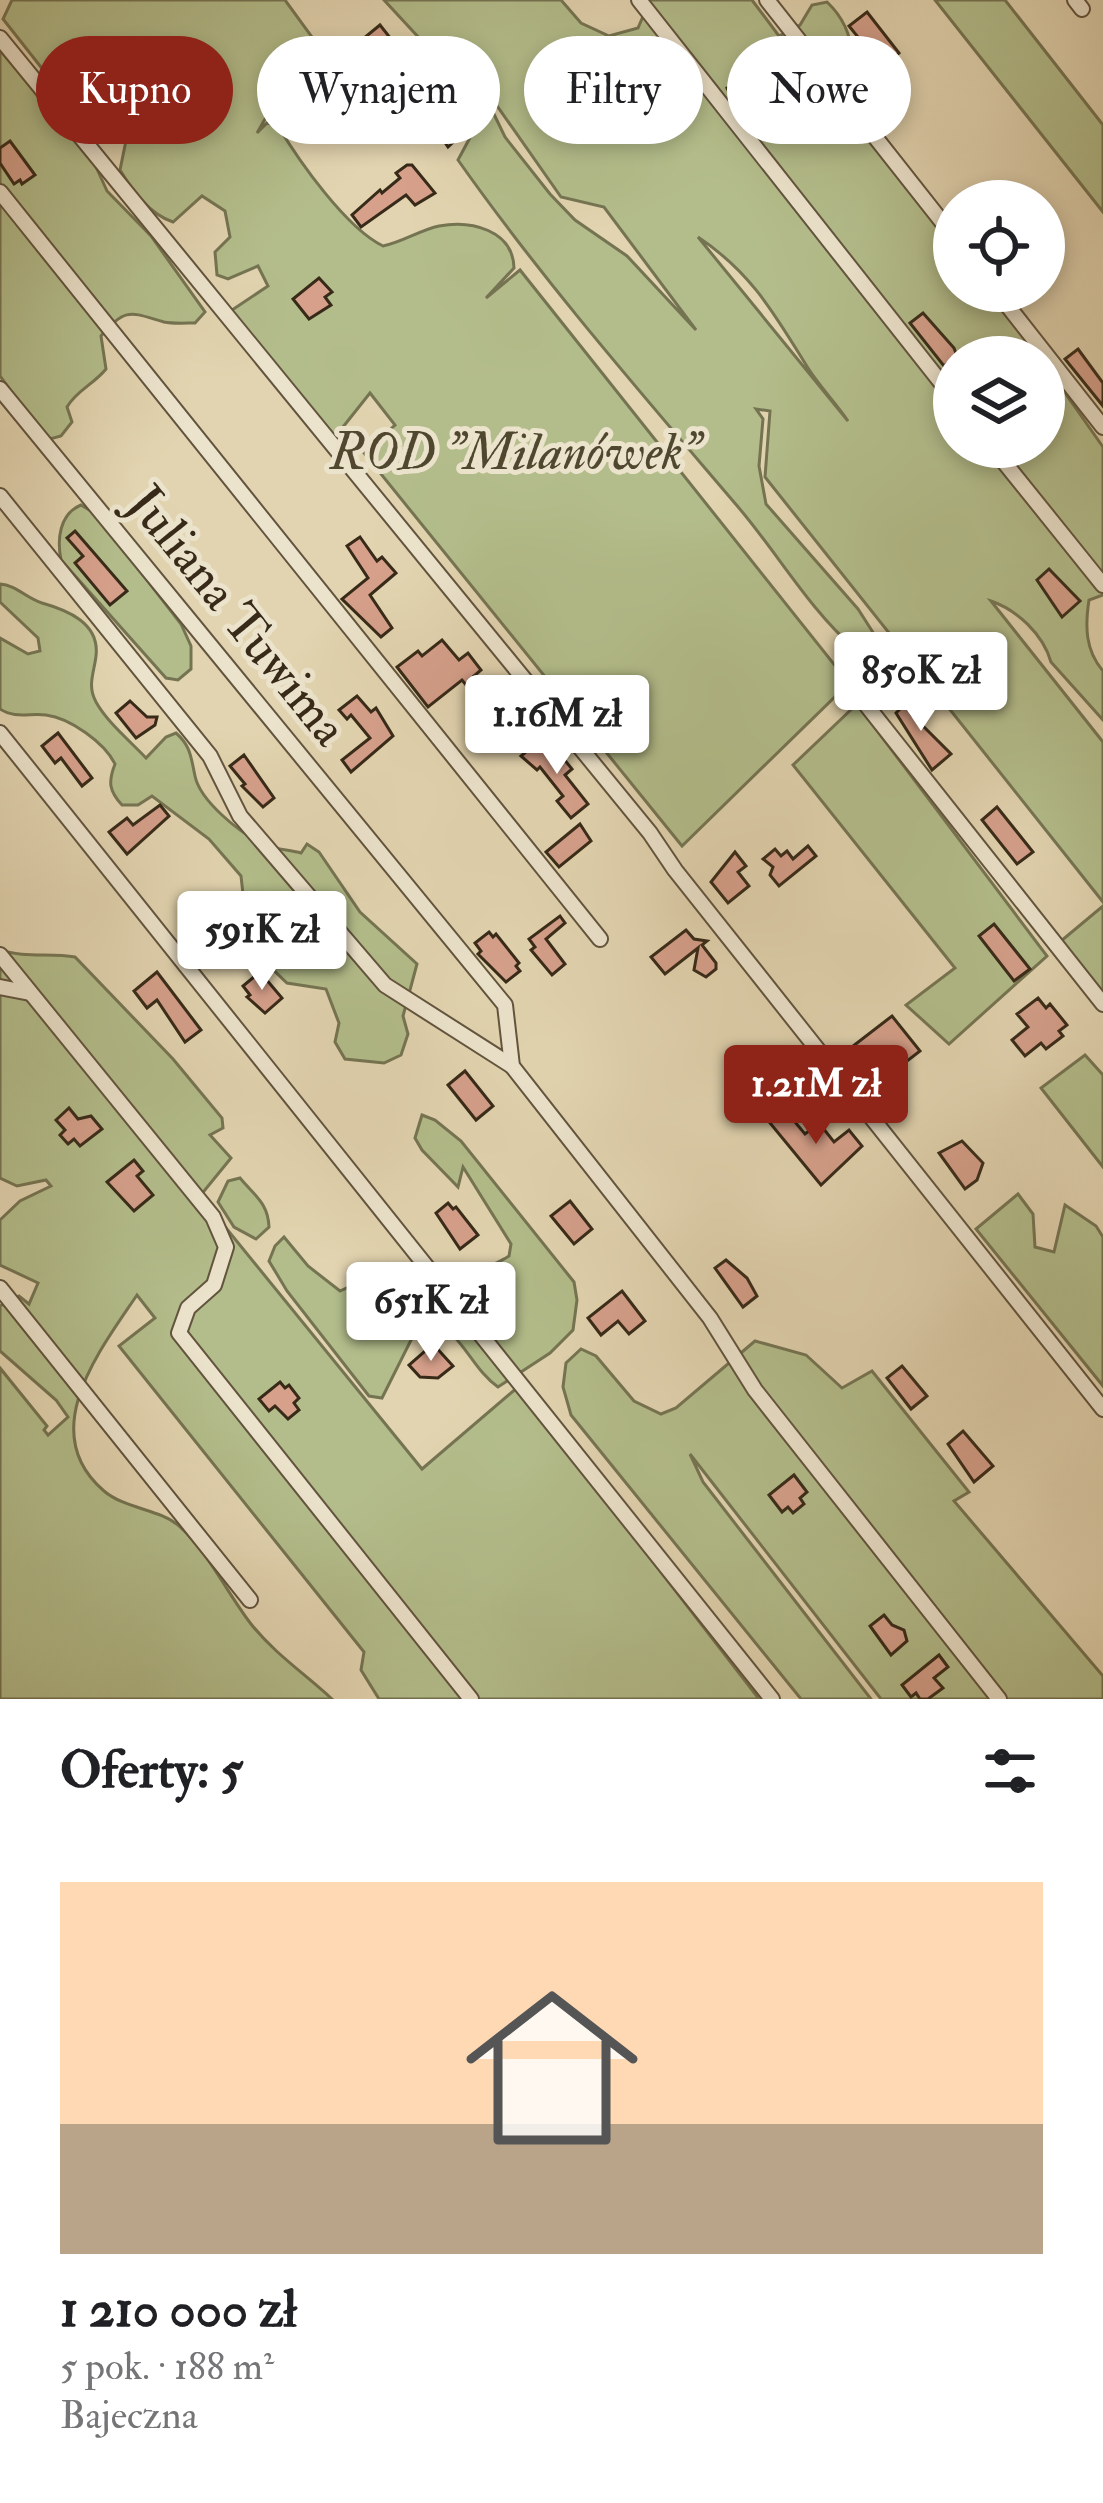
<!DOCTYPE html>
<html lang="pl">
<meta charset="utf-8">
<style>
:root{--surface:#fff;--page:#f6f6f6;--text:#202124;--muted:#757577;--line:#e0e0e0;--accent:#8f2418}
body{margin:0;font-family:"IM FELL Double Pica",serif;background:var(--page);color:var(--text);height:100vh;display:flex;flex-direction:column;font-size:45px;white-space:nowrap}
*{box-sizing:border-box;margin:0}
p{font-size:39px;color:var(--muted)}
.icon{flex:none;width:66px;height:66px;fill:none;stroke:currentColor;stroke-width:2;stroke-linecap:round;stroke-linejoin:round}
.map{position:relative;height:1699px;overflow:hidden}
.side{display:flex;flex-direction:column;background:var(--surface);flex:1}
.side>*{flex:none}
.guide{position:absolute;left:36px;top:36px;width:1032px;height:108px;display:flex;gap:24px}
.buttons{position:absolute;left:933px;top:180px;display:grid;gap:24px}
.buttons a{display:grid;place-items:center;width:132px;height:132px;border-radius:50%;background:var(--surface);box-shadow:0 6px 18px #0003;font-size:60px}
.price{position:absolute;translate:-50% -102px;padding:0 27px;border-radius:12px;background:#fff;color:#222;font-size:39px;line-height:78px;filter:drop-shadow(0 3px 6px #0008)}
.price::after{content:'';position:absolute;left:50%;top:72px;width:36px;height:27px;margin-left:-18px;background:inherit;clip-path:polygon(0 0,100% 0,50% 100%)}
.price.current{background:var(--accent);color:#fff}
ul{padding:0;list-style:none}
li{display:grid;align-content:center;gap:24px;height:636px;padding:0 60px}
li+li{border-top:3px solid var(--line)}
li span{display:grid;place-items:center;height:372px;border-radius:0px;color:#555}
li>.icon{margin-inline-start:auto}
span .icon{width:216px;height:216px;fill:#fffc;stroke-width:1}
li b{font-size:51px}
h2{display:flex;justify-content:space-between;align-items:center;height:144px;padding:0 60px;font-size:51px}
.tag{padding:0 42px;border-radius:54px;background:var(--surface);box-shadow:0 6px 18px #0003;font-size:42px;line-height:108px}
.tag.current{background:var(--accent);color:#fff}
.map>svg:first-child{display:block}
</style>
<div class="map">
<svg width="1103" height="1699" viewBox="0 0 1103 1699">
<rect width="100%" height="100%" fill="#e2d4b0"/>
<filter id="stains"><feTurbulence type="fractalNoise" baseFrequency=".00167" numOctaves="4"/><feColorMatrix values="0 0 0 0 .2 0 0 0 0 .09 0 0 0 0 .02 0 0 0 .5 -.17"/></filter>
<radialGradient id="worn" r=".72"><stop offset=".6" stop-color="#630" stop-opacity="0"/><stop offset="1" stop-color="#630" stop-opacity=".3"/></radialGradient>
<g fill="#b3bd8b" stroke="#757452" stroke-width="3" fill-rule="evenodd">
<path d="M12 0H285L312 37 257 133 267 123 278 126C299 161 346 228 383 246 403 242 420 230 439 226 471 220 513 230 514 268L486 298 520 270 849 683 682 846 364 453 395 425 370 393 331 442 226 314 268 286 258 266 228 279 217 275 215 252 230 237 225 211 202 196 173 222C149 214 133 191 120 170L128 131 147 112 116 73 74 109 3 19Z"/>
<path d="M384 0H561L581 23 609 36 638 28 650 0H752L779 36 800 25 812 5 827 2C862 35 853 73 843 116L864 133 954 247V291H989L1040 357H954V447H1044V363L1103 447V595L1089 600C1085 626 1085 650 1103 671V720L1051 662C1043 634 1017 610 991 601L1103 742V902L765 477 770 411 756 409 763 419 759 466 766 504 858 609 883 648 855 649C810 610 778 554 739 508 642 394 544 282 458 160L480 119 446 67ZM474 73 561 197 604 207 696 330 627 256 575 220 550 194 505 137ZM698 237C752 273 775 315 808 368 820 387 836 403 848 421Z"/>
<polygon points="935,0 1005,0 1103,125 1103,212"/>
<path d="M0 50 92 158 107 191 151 236 205 312 195 323C186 323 173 324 164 322 132 313 126 306 101 336L106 369C94 384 76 391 67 407L72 422 61 436 50 439 42 434 0 376Z"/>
<path d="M81 505 96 514 181 624 191 646V669L178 680 166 678 61 560C57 540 59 514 81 505Z"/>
<path d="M0 584C16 585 26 598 42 603 67 610 100 623 96 656 94 673 87 686 96 702 107 722 130 741 146 758L166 737 176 733C191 746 191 758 195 776 200 801 240 833 263 844 274 849 289 850 301 853L307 844 319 852 360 912 417 964 403 1016 408 1034 401 1055 384 1063 345 1059 335 1042 339 1023 326 989 287 983 263 960 248 939 241 876 209 839 152 796 138 805H122C109 791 108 782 115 764 105 743 70 718 46 715 29 713 15 719 0 709V638L28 654 40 651 38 638 0 602Z"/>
<polygon points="857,704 1047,956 949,1044 906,1005 955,968 793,765"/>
<polygon points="1103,906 1103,995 1061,941"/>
<path d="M0 950C24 958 50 953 75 957L173 1059 222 1118 223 1128 210 1135 231 1158 200 1196 422 1469 518 1387 759 1699H379L361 1670 364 1652 119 1346 155 1318 137 1295C100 1350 35 1432 104 1491 125 1509 160 1509 179 1526 209 1553 227 1593 251 1624 275 1654 304 1673 332 1699H0V1368L47 1426 44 1430 48 1435 68 1417 56 1400 0 1351V1306L19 1296 29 1304 38 1283 0 1265V1220L20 1201 51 1186 46 1180 17 1186 0 1178Z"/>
<polygon points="1085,1055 1103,1075 1103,1167 1041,1088"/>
<path d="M422 1115 435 1120 461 1141 574 1282 577 1300 573 1330 550 1353 498 1387C470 1367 463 1332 428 1319L411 1340 382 1398 369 1396 287 1291 269 1261 275 1246 284 1237 308 1266 340 1291C372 1274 379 1291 406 1291 427 1290 491 1268 509 1256L511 1244 463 1167 458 1187 422 1150 415 1138Z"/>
<path d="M240 1178C255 1196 268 1203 269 1227L256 1239 234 1227 218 1202 228 1181Z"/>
<polygon points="1018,1194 1033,1214 1035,1247 1054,1252 1065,1205 1096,1226 1103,1237 1103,1386 976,1229"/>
<polygon points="755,1341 806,1355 842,1388 872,1371 969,1492 954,1501 1103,1676 1103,1699 881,1699 690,1454 703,1482 871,1699 801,1699 571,1415 563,1387 566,1363 581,1349 596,1356 634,1401 661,1414 676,1408"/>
</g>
<g fill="#d6a08b" stroke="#372a18" stroke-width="3">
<polygon points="867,12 899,53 882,67 849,26"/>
<polygon points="380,25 402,53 384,67 364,38"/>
<polygon points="751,73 758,80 749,88 754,94 772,81 778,89 753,109 747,102 742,106 734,102 727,88"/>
<polygon points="442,105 464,132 448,147 428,117"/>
<polygon points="10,141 35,175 22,184 20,180 14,184 0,163 0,148"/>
<polygon points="407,165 412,165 435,193 415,205 406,195 361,227 352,215 380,190 382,193 400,178 396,173"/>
<polygon points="319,278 332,292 325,297 331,305 309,319 293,299"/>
<polygon points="923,313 954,348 957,356 944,366 910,323"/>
<polygon points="1078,349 1103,383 1103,406 1065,359"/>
<polygon points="75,531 127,591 110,605 75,563 83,556 67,538"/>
<polygon points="360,537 377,561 382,557 396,573 370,595 392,628 381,637 342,599 368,578 347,546"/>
<polygon points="1049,569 1080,601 1062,617 1037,580"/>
<polygon points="442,640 459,660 468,653 481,670 474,676 480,683 471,691 462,680 428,707 397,667 418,651 422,656"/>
<polygon points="906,694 919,710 912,715 951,754 932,770 896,713 899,710 894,704"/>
<polygon points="357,696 371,712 376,708 393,736 351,772 342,760 370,738 351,715 347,719 339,710"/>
<polygon points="130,701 147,717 157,717 155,725 136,738 116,713"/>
<polygon points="500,703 515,722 483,743 471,729"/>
<polygon points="58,733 92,778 82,786 61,758 55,763 42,746"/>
<polygon points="540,740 558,763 563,758 572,769 565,775 588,804 571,818 557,801 563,796 540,767 537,770 521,756"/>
<polygon points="244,755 274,798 263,807 242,786 245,784 230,766"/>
<polygon points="160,805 169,816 127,854 109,832 127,818 133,825"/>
<polygon points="997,807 1033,852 1017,864 982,820"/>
<polygon points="580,824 591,841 559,867 546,852"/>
<polygon points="808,846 816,856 779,886 770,875 773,867 763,859 775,849 781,856 787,851 793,859"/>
<polygon points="735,852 746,866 738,872 749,886 728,903 711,882"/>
<polygon points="560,916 565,923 546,939 565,964 552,975 531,950 535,947 529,939"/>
<polygon points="994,924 1030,969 1014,981 979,936"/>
<polygon points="686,930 694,939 707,941 702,945 716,963 716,969 706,977 694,970 698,948 665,974 651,957"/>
<polygon points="489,932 493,937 496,934 519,963 516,966 520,971 506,982 478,954 481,951 475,943"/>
<polygon points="157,972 201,1030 185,1042 157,1000 147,1008 134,991"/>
<polygon points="260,972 282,998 265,1013 247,997 250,995 243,986"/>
<polygon points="1038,998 1046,1008 1050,1004 1067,1025 1059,1031 1063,1036 1046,1049 1041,1043 1025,1056 1012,1040 1028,1027 1017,1014"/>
<polygon points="892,1016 920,1051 902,1065 892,1052 862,1076 844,1053"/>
<polygon points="465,1071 493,1106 476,1120 448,1085"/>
<polygon points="69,1108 78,1119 91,1116 102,1129 80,1146 74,1139 68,1144 60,1135 65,1130 56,1120"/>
<polygon points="785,1110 805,1134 819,1123 834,1142 849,1130 862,1146 821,1185 770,1123"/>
<polygon points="962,1141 983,1163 977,1180 965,1189 939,1153"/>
<polygon points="134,1160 143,1171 137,1176 153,1195 134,1211 107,1182"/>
<polygon points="570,1201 592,1229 574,1244 551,1216"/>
<polygon points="448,1203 453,1209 456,1207 478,1235 460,1249 436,1213"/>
<polygon points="726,1260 747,1278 757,1296 743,1307 715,1268"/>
<polygon points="622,1291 645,1321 629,1334 618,1321 601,1335 588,1318"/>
<polygon points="433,1344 453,1366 438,1378 420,1377 409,1365"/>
<polygon points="902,1366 927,1396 911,1409 887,1378"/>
<polygon points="280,1382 285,1388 289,1385 299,1398 294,1403 299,1410 288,1419 275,1406 269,1411 259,1399"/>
<polygon points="963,1431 993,1466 974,1482 948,1444"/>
<polygon points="794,1475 807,1492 800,1498 804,1504 793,1513 788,1507 782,1512 769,1495"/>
<polygon points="884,1615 892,1625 904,1630 907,1641 891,1655 870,1626"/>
<polygon points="939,1655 948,1667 934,1678 943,1688 928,1699 920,1699 916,1693 911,1697 902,1685"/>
</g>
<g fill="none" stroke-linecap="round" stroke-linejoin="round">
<defs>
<g id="minor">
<polyline points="639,0 954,399"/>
<polyline points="767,0 954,237"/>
<polyline points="1075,0 1082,9"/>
<polyline points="0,38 650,833 675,870 1103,1409"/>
<polyline points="0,192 600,939"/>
<polyline points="996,291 1103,427"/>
<polyline points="0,389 505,1005 512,1066 710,1318 755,1390 999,1699"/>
<polyline points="992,447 1103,585"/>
<polyline points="0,496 210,756 240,816 385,985 512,1066"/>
<polyline points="860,697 1103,1004"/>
<polyline points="0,733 772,1699"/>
<polyline points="0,955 213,1217 226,1247 214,1285 188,1308 179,1333 471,1699"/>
<polyline points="0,987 30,993"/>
<polyline points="0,1288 250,1600"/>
</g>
</defs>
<use href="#minor" stroke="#62543e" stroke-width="18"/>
<use href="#minor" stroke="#ece3cc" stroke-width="14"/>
</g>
<g text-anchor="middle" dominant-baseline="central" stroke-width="10" stroke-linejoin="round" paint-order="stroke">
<g font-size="51" font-style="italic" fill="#50472f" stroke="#ece3cc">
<text x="515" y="453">ROD "Milanówek"</text>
</g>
<g font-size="51" fill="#372a18" stroke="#ece3cc">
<text transform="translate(237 616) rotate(51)">Juliana Tuwima</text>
</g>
</g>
<rect width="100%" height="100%" filter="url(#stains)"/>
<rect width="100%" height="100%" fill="url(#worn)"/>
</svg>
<div class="buttons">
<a><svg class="icon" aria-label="locate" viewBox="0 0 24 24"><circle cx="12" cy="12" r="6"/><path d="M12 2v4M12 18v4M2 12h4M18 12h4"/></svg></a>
<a><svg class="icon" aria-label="layers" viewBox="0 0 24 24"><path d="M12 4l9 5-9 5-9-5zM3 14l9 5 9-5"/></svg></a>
</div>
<b class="price" style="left:921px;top:734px">850K zł</b>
<b class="price" style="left:557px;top:777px">1.16M zł</b>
<b class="price" style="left:262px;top:993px">591K zł</b>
<b class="price current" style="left:816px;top:1147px">1.21M zł</b>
<b class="price" style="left:431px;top:1364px">651K zł</b>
<div class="guide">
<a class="tag current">Kupno</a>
<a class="tag">Wynajem</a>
<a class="tag">Filtry</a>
<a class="tag">Nowe</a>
</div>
</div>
<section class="side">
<h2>Oferty: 5<svg class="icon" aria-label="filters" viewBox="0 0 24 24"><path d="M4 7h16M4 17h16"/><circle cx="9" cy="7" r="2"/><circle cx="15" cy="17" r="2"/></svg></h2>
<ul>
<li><span style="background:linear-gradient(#ffd9b3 65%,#b9a48a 0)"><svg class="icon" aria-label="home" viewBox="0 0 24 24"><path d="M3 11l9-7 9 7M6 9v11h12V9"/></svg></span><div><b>1 210 000 zł</b><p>5 pok. · 188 m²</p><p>Bajeczna</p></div></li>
</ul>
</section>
